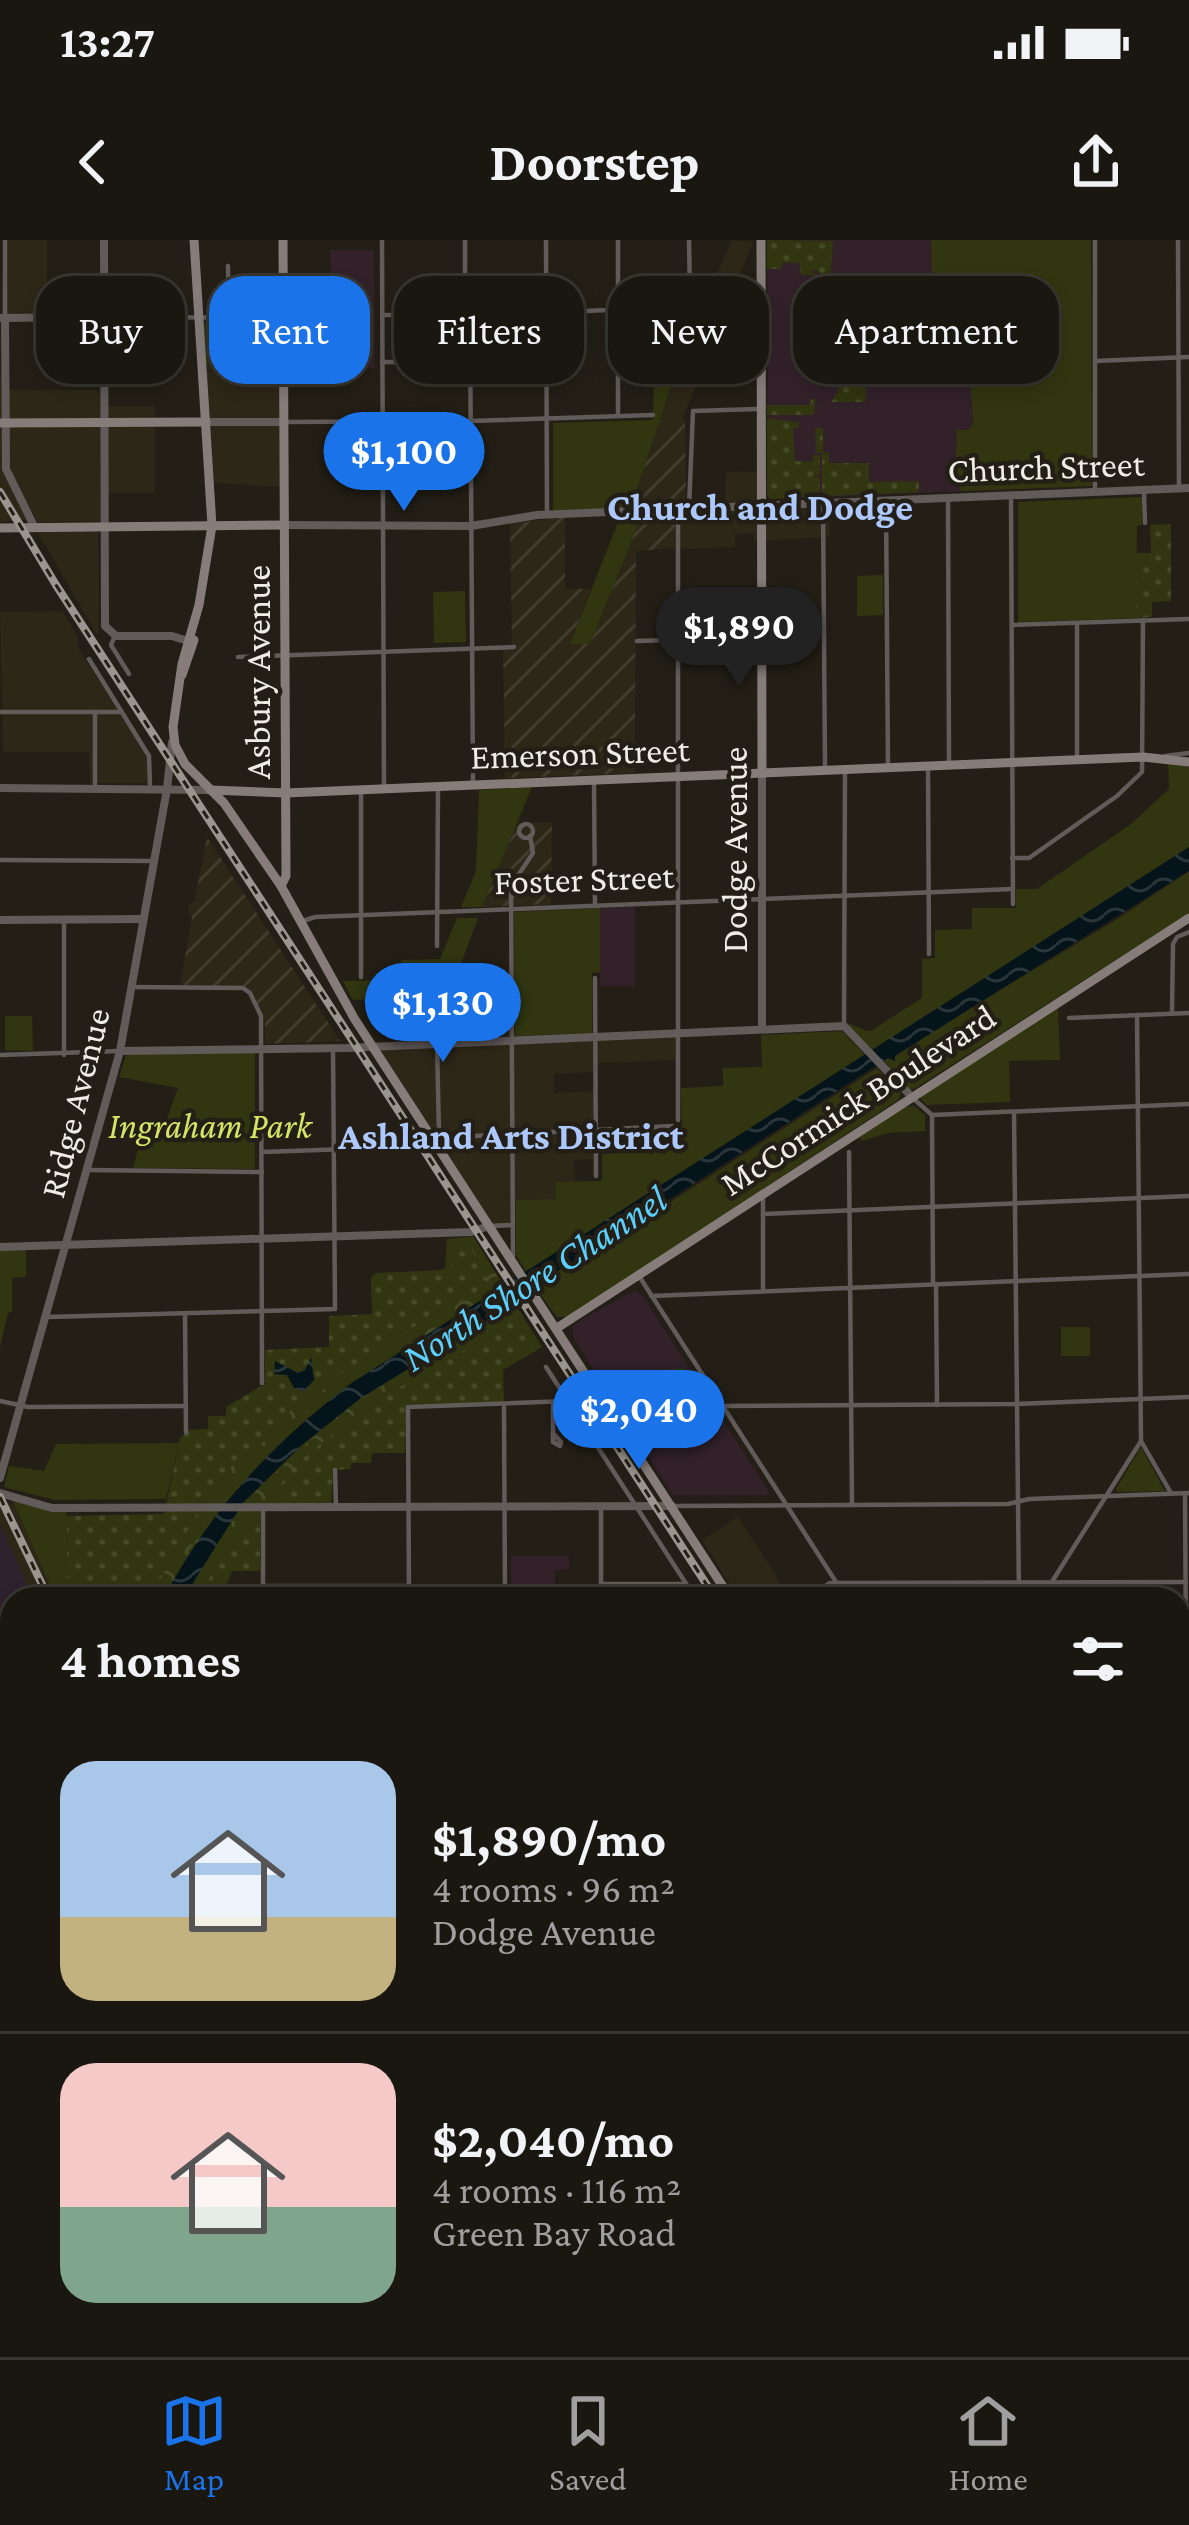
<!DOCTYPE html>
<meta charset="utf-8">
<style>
:root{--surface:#1a1710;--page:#232019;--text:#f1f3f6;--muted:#9f9f9f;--line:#383630;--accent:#1a73e8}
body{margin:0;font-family:"Crimson Pro",serif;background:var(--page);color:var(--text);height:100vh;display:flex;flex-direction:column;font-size:45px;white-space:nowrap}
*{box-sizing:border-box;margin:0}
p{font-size:39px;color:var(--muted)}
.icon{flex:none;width:66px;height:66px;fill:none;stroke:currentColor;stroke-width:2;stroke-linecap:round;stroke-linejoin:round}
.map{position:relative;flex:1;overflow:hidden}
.panel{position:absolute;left:0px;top:1347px;width:1191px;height:771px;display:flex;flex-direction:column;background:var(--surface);border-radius:36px 36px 0 0;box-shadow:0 6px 18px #0003,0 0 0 3px var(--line)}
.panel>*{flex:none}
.top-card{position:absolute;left:36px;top:36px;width:1119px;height:108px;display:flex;gap:24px}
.price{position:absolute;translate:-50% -102px;padding:0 27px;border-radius:42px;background:var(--accent);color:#fff;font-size:39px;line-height:78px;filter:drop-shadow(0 3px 6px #0008)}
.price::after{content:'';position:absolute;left:50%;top:72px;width:36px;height:27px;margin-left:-18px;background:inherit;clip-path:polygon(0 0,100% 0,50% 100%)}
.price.current{background:#222;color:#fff}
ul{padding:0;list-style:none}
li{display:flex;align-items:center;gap:36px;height:300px;padding:0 60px}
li+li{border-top:3px solid var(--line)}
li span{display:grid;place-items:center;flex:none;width:336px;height:240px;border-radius:36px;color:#555}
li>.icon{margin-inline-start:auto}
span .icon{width:144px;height:144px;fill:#fffc;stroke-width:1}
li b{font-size:51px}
h2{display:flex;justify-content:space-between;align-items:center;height:144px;padding:0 60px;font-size:51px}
.chip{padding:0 42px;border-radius:36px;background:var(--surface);box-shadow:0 6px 18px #0003,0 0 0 3px var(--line);font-size:42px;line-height:108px}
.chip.current{background:var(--accent);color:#fff}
.status{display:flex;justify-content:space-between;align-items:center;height:84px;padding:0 60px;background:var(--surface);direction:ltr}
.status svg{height:33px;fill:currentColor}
header{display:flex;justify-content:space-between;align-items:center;height:156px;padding:0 60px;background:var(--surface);font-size:54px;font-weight:700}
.menu{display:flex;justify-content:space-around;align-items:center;height:168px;border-top:3px solid var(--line);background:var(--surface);font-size:33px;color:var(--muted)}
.menu a{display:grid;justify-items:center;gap:6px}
.menu .current{color:var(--accent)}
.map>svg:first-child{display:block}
</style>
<div class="status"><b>13:27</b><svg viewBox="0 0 49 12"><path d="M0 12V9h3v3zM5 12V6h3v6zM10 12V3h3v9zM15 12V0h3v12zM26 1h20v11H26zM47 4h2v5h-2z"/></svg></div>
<header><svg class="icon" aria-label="back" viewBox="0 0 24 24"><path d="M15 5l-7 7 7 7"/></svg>Doorstep<svg class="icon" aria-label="share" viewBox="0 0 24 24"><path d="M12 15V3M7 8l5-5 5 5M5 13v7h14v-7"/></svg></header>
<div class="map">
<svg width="1189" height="2117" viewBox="0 0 1189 2117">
<defs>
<pattern id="industrial-furrows" width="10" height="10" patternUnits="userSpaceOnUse" patternTransform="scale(3)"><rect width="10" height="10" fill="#2d2717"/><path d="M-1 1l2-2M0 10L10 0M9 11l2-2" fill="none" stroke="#423c2e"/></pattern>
<pattern id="grass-dots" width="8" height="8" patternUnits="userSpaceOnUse" patternTransform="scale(3)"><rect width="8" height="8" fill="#313610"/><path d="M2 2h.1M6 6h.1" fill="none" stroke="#454a27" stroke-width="1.8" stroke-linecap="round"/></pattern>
<pattern id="forest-crowns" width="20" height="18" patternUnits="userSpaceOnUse" patternTransform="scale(3)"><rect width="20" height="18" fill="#313610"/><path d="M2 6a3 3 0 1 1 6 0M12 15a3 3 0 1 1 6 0" fill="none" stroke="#454a27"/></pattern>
<pattern id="water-waves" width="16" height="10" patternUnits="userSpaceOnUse" patternTransform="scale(3)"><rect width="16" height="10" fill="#05141a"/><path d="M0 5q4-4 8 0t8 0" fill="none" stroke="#2a363b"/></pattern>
</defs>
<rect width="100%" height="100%" fill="#231f16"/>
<g fill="#2d2717">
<polygon points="4,0 47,0 47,78 6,78 6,110 0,110"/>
<polygon points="732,0 753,2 682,180 660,180 684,107"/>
<polygon points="254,109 280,109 280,247 214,243 206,124 253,125"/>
<polygon points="0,136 6,136 7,150 105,150 106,166 155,166 155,253 105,253 105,281 38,282 12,237 10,224 2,224 3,233 30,279 0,282"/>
<polygon points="761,231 761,264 829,263 830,297 754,301 754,293 735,294 735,307 678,309 678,269 689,268 690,262 725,261 726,232"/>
<polygon points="98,290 99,393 96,393 37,291"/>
<polygon points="62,371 78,397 78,408 147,515 148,543 90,543 89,512 3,512 0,372"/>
<polygon points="512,769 512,799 678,793 678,820 596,823 595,832 554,834 554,853 595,851 596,919 574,920 575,942 557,943 557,959 516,960 516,985 489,986 373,806 475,801 474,770"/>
<polygon points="4,1262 15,1265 56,1359 34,1359 0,1285 0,1263"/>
<polygon points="738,1277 791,1359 739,1359 702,1300"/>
<polygon points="1179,1968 1189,1969 1189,2050 1179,2035"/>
<polygon points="417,2106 462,2106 462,2117 327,2117 327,2109"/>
</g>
<g fill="url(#industrial-furrows)">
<polygon points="660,180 685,180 686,262 631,267"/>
<polygon points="675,274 675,308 636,311 635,533 505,538 503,408 512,407 510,284 565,277 565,349 591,349 570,404 590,404 642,275"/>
<polygon points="552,582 551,664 482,667 517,583"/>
<polygon points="207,597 340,801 265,804 265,779 247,747 180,745 192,676 188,674 189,663 194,663"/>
</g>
<g fill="#322129">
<polygon points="767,0 1091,0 1092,246 768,259"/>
<polygon points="330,10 374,10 375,128 319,128 319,80 331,80"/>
<polygon points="635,667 635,746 600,746 600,668"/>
<polygon points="636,1050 643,1056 771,1255 673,1255 573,1097 572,1087 582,1079"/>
<polygon points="511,1316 569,1316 569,1329 555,1330 555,1349 594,1350 594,1359 511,1359"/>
<rect x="0" y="1845" width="12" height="76"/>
</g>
<g fill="#2f212e">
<polygon points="0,1285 34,1359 12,1359 12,1416 0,1416"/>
<polygon points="0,1425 12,1425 12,1638 0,1637"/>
</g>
<g fill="url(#grass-dots)">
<polygon points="767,0 833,1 830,43 817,31 810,30 825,41 825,46 815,46 815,35 801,35 799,23 782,23 781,29 767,29"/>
<polygon points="832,67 864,67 859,70 866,72 866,108 856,108 852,92 848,108 834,107 836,95 842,94 842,85 848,83 842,80 842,74 832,71"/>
<polygon points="840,122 868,122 865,162 831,162 839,150 836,129 840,129"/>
<polygon points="811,159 816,159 814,175 767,175 767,165 810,165"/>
<polygon points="767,178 799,182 799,188 793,189 795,221 812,222 813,215 820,215 820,234 814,236 820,237 820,256 801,252 816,256 771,259 767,255"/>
<polygon points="815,188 823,188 823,212 829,213 829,223 869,223 869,242 919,241 919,252 822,256 822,213 816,213"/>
<polygon points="1171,284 1171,361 1152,362 1152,377 1136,378 1136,313 1151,313 1150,285"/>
<polygon points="473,997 542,1107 503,1130 504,1163 407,1164 405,1213 372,1213 371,1223 351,1223 351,1229 333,1230 331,1264 260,1264 260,1331 232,1331 221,1359 75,1358 67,1337 66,1276 164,1274 180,1198 189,1190 208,1189 208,1176 226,1176 226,1167 265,1144 265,1110 329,1107 329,1076 372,1074 371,1038 375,1033 445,1030 447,999"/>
<polygon points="108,2106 167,2106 167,2117 106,2117"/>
</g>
<g fill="url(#forest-crowns)">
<polygon points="473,997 504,1047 350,1144 284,1198 225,1263 206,1261 241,1214 266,1200 285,1175 324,1149 333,1137 389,1105 442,1066 468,1058 489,1044 470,1006 454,1008 452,1029 442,1038 439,1031 447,1027 447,999"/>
<polygon points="511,1059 542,1107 526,1116 524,1108 531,1105 530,1094 513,1075 506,1076 461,1113 363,1168 293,1227 270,1260 243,1263 337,1175 497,1073"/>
<polygon points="204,1271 220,1271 197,1297 163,1359 149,1359 193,1281"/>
<polygon points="239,1271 253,1271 256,1278 241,1286 197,1359 183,1359"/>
</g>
<g fill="#313610">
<polygon points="931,0 1091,0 1092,246 961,251 955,236 957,190 968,190 973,184 970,123 973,121 973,61 946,61 945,54 932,49"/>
<polygon points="210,80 278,81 280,109 254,109 254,125 206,124 204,83"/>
<polygon points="655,107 684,107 631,267 553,272 553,183 653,180"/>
<polygon points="1142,257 1142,285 1137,286 1136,378 1018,382 1018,262"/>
<polygon points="621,275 642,275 590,404 570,404"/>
<polygon points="883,335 883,375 857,376 857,336"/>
<polygon points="465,351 466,402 434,403 433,352"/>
<polygon points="1168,523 1189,527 1189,607 874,811 850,787 848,783 866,791 872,790 922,758 922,719 935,718 935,690 972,689 972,668 1016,668 1016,649 1037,649 1131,584 1169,549"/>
<polygon points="532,547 482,667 461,667 476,631 479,550"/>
<polygon points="1189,631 1189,673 914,849 909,849 884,821 888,818 1119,678"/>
<polygon points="600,668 600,732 592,733 592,793 515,796 514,672"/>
<polygon points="457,678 478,678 433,799 412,800 430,745 386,759 353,760 343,741 401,740 401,720 440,719"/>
<polygon points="1058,768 1060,820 1009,821 1010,862 926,865 920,857"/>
<polygon points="5,776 32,776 33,811 5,810"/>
<polygon points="842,791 866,816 527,1033 516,1015 516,960 556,959 556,942 602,941 602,914 639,912 639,889 682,887 681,848 723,846 723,828 762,827 761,795"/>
<polygon points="127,813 255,813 255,929 133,928 145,881 164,887 178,848 119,837"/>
<polygon points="877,828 901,853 898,860 568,1077 557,1077 534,1045 604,1005"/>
<polygon points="914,866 925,875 925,891 888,893 862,901 859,895 905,867"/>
<polygon points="0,1010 26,1010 26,1037 12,1038 12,1072 8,1073 0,1107"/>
<rect x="1061" y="1087" width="29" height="29"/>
<path d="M684 1128 705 1160 696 1175 677 1181C663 1175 652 1157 653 1142L666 1130Z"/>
<polygon points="179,1203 166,1259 55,1260 4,1247 9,1226 44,1231 56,1204"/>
<polygon points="1141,1207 1165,1251 1117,1252 1116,1249"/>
<polygon points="13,1261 66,1271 67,1337 76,1359 56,1359"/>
</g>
<g fill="url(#water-waves)">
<path d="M1189 607V631L895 816V821L888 818 607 1000 605 1007 598 1006 511 1059 494 1076 361 1158 302 1205 243 1263 183 1359H163C212 1268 269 1207 350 1144Z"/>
<polygon points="311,1117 314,1140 304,1151 294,1148 287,1135 274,1134 275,1121 298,1133 305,1130"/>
</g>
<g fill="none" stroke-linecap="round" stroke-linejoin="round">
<g stroke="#615b5a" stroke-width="4.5">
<polyline points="5,0 5,78"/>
<polyline points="382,0 384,548"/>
<polyline points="465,0 465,69 470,80 473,545"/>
<polyline points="546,0 547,275"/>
<polyline points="618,0 618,176"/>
<polyline points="1178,0 1179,248"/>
<polyline points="228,26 229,77"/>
<polyline points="382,75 468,76 680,67 688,63 690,56 689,0"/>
<polyline points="107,77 329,78"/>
<polyline points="1095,121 1189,117"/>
<polyline points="382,122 470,123"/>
<polyline points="283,182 471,181 653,175"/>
<polyline points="1095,252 1095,0"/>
<polyline points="1144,252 1145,283"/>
<polyline points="1011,256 1013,664"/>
<polyline points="948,258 949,522"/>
<polyline points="823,263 825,527"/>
<polyline points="886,263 888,528"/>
<polyline points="689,268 693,171 758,169"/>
<polyline points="678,269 678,880"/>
<polyline points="1077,383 1077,520"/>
<polyline points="1012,385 1189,379"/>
<polyline points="114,398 111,405 129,434"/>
<polyline points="637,401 761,397"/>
<polyline points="238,417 514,407"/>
<polyline points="89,419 149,516 150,546"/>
<polyline points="0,472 122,472"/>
<polyline points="1165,516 1189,513"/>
<polyline points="928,526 929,714"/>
<polyline points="594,540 595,666"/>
<polyline points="95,549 95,472"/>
<circle cx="526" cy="591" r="7"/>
<polyline points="1012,618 1029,618 1117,556 1142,532 1143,380"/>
<polyline points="0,620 154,621"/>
<polyline points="64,680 64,815"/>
<polyline points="303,681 315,677 1013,649"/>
<polyline points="437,706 438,546"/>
<polyline points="361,737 361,549"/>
<polyline points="595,738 596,936"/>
<polyline points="131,747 243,748 250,753 261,776 262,1143"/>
<polyline points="1172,772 1173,704 1177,697 1189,692"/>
<polyline points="1069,778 1189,773"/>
<polyline points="844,786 845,529"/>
<polyline points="437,803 439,894"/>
<polyline points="0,815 120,811"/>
<polyline points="915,860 932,875"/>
<polyline points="1014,872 1019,1359"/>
<polyline points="932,875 1189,864"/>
<polyline points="932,875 933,1043"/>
<polyline points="434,898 673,886"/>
<polyline points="262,912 405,907"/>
<polyline points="849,912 852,1265"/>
<polyline points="89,930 262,932"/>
<polyline points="763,955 763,1051"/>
<polyline points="763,974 1189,956"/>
<polyline points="489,986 513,985"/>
<polyline points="513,1016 511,646 533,613 530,596"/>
<polyline points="639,1036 847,1359"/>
<polyline points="936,1045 937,1165"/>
<polyline points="651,1056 1189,1034"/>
<polyline points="185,1074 186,1192"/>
<polyline points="47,1077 335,1069 333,807"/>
<polyline points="546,1127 696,1359"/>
<polyline points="0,1161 28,1167 186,1166"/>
<polyline points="553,1165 553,1202 560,1206 561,1202 553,1193"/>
<polyline points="724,1166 1016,1164 1189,1157"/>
<polyline points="504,1167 505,1359"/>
<polyline points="1141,1201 1171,1253"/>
<polyline points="335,1230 336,1267"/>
<polyline points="1185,1253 1186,1415"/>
<polyline points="673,1266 1008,1264 1029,1259 1189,1253"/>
<polyline points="601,1344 685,1344"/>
<polyline points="263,1346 408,1346"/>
<polyline points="263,1359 263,1269"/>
<polyline points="409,1359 408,1167 568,1161"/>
<polyline points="601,1359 601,1266"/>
<polyline points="805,1359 830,1343 1186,1342"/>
<polyline points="1041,1359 1141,1201 1137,775"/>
<polyline points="1179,1493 1189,1493"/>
<polyline points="1179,1579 1189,1579"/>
<polyline points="1179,1665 1189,1665"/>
<polyline points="1179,1745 1189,1745"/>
<polyline points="1179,1820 1189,1829"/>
<polyline points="0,1924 12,1924"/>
<polyline points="1179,1966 1189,1966"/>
<polyline points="0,2023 12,2023"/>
<polyline points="1179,2100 1189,2094"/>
<polyline points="1179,2105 1187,2117"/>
<polyline points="0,2106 12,2106"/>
<polyline points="271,2106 271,2117"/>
<polyline points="511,2106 511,2117"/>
<polyline points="606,2106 606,2117"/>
<polyline points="704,2106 705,2117"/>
<polyline points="801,2106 801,2117"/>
<polyline points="903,2106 903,2117"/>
<polyline points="1006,2106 1006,2117"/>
<polyline points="1108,2106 1108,2117"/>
</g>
<g stroke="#615b5a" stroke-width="8">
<polyline points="104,0 105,386 116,396 172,396 188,401"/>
<polyline points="0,78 105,77"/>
<polyline points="5,78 6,229 33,284"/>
<polyline points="206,182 283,182"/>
<polyline points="284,285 471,286 537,275 1189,248"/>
<polyline points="762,533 762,789"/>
<polyline points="0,548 209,550"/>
<polyline points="0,680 143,679"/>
<polyline points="120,811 347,808 844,786 911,856"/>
<polyline points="0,1007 471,992 489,986"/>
<polyline points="0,1238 120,811 167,549 172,502"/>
<polyline points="0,1253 52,1268 672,1266"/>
<polyline points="0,1749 12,1749"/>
<polyline points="414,2106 414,2117"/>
</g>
<g stroke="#867d7b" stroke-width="9">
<polyline points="194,0 212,286 199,365 182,424 173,487 175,505 185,524 224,563 281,646 354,778 731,1359"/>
<polyline points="761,0 762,533"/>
<polyline points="0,183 206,182"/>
<polyline points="0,288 284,285"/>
<polyline points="182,435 194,400"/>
<polyline points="210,550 286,553 1143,517 1189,522"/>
<polyline points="281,646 286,636 283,0"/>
<polyline points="557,1088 1189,678"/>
<polyline points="1179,1415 1189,1415"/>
<polyline points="0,1421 12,1421"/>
<polyline points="1179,2043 1189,2059"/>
</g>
<defs>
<g id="rail">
<polyline points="0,252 56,345 716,1359"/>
<polyline points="0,1257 49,1359"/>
<polyline points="1179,2072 1189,2087"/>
</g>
</defs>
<use href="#rail" stroke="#9a968f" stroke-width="8"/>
<use href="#rail" stroke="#231f16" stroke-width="3" stroke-dasharray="9" stroke-linecap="butt"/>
</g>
<g text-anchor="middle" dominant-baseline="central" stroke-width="9" stroke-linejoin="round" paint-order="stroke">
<g font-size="36" fill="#f0ede7" stroke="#231f16">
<text transform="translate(1046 227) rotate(-2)">Church Street</text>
<text transform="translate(258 432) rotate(-90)">Asbury Avenue</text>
<text transform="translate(580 513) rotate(-2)">Emerson Street</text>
<text transform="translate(735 610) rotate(-90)">Dodge Avenue</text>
<text transform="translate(584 639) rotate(-2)">Foster Street</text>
<text transform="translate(858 860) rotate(-33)">McCormick Boulevard</text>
<text transform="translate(75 863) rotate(-76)">Ridge Avenue</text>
</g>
<g font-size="36" font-style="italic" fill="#d4e565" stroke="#231f16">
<text x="210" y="886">Ingraham Park</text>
</g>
<g font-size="39" font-weight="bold" fill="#adc8fd" stroke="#231f16">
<text x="760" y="266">Church and Dodge</text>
<text x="511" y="895">Ashland Arts District</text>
</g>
<g font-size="39" font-style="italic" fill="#5bcffe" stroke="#231f16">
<text transform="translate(534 1038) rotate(-33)">North Shore Channel</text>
</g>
</g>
</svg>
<b class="price" style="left:404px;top:274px">$1,100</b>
<b class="price current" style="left:739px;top:449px">$1,890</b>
<b class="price" style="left:443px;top:825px">$1,130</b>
<b class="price" style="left:639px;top:1232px">$2,040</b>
<div class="top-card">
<a class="chip">Buy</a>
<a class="chip current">Rent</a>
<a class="chip">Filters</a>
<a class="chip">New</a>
<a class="chip">Apartment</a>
</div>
<section class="panel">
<h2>4 homes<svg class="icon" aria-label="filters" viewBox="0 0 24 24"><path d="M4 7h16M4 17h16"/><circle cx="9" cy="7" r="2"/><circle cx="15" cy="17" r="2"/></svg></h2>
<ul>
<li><span style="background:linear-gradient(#a9c7e8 65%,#c2b280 0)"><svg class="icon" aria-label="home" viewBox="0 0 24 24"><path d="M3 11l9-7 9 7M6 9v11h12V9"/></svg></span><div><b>$1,890/mo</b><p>4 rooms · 96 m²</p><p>Dodge Avenue</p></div></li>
<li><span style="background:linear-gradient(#f6c9c9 60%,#7fa58c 0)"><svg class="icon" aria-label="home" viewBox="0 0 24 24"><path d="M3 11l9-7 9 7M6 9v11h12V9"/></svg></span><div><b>$2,040/mo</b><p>4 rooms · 116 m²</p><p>Green Bay Road</p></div></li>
</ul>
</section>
</div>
<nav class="menu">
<a class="current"><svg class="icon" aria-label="map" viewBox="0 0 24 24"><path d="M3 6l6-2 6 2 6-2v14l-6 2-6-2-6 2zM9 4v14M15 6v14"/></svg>Map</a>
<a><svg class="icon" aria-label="saved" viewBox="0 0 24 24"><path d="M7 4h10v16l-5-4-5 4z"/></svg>Saved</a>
<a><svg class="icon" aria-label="home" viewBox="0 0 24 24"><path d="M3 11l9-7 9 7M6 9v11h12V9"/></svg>Home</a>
</nav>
